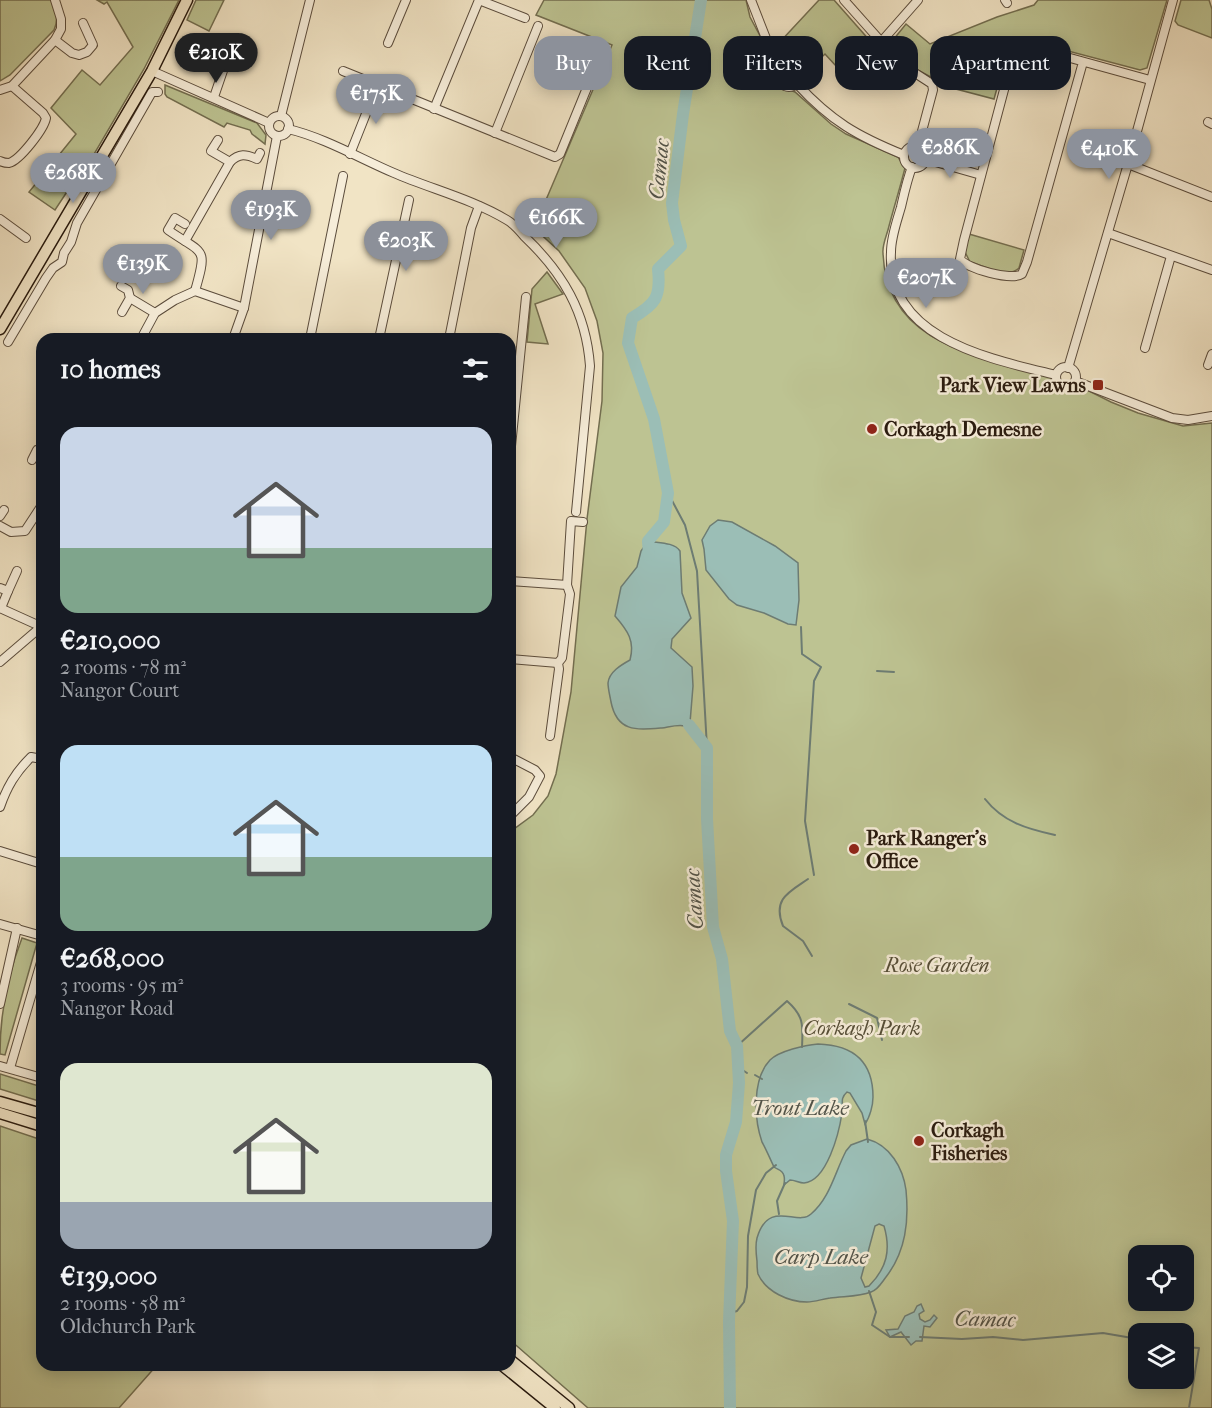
<!DOCTYPE html>
<meta charset="utf-8">
<style>
:root{--surface:#171b24;--page:#20242c;--text:#f1f3f6;--muted:#9ea1a6;--accent:#8c9099}
body{margin:0;font-family:"IM FELL French Canon",serif;background:var(--page);color:var(--text);height:100vh;display:flex;flex-direction:column;font-size:22px;white-space:nowrap}
*{box-sizing:border-box;margin:0}
p{font-size:20px;color:var(--muted)}
.icon{flex:none;width:33px;height:33px;fill:none;stroke:currentColor;stroke-width:2;stroke-linecap:round;stroke-linejoin:round}
.map{position:relative;flex:1;overflow:hidden}
.details{position:absolute;left:36px;top:333px;width:480px;height:1038px;display:flex;flex-direction:column;background:var(--surface);border-radius:18px;box-shadow:0 3px 15px #0003}
.details>*{flex:none}
.banner{position:absolute;left:534px;top:36px;width:570px;height:54px;display:flex;gap:12px}
.fabs{position:absolute;left:1128px;top:1245px;display:grid;gap:12px}
.fabs a{display:grid;place-items:center;width:66px;height:66px;border-radius:12px;background:var(--surface);box-shadow:0 3px 15px #0003;font-size:30px}
.price{position:absolute;translate:-50% -51px;padding:0 14px;border-radius:21px;background:var(--accent);color:#fff;font-size:20px;line-height:39px;filter:drop-shadow(0 2px 3px #0008)}
.price::after{content:'';position:absolute;left:50%;top:36px;width:18px;height:14px;margin-left:-9px;background:inherit;clip-path:polygon(0 0,100% 0,50% 100%)}
.price.on{background:#222;color:#fff}
ul{padding:0;list-style:none}
li{display:grid;align-content:center;gap:12px;height:318px;padding:0 24px}
li span{display:grid;place-items:center;height:186px;border-radius:18px;color:#555}
li>.icon{margin-inline-start:auto}
span .icon{width:108px;height:108px;fill:#fffc;stroke-width:1}
li b{font-size:26px}
h2{display:flex;justify-content:space-between;align-items:center;height:72px;padding:0 24px;font-size:26px}
.chip{padding:0 21px;border-radius:18px;background:var(--surface);box-shadow:0 3px 15px #0003;font-size:21px;line-height:54px}
.chip.on{background:var(--accent);color:#fff}
.map>svg:first-child{display:block}
</style>
<div class="map">
<svg width="1212" height="1408" viewBox="0 0 1212 1408">
<rect width="100%" height="100%" fill="#f1e4c5"/>
<filter id="stains"><feTurbulence type="fractalNoise" baseFrequency=".00333" numOctaves="4"/><feColorMatrix values="0 0 0 0 .2 0 0 0 0 .09 0 0 0 0 .02 0 0 0 .5 -.17"/></filter>
<radialGradient id="worn" r=".72"><stop offset=".6" stop-color="#630" stop-opacity="0"/><stop offset="1" stop-color="#630" stop-opacity=".3"/></radialGradient>
<g fill="#bdc392" stroke="#736e50" stroke-width="1.5" fill-rule="evenodd">
<path d="M0 0H51C56 10 59 19 54 30L10 75 0 81Z"/>
<polygon points="97,0 179,0 144,69 93,156 90,157 55,210 29,192 76,134 51,108 82,70 100,85 133,47 107,2 104,4"/>
<polygon points="196,0 224,0 209,31 187,20"/>
<path d="M544 0H746L750 17 774 62 775 79 787 89 795 92 831 124 846 134 898 157 905 168C900 188 894 207 889 226 887 235 882 245 883 253 886 345 979 356 1050 375L1053 385 1063 390 1081 387 1111 402 1138 413 1183 426 1212 423V1408H588L510 1340V832L533 815 548 796 556 774 571 692 587 519 602 401 603 353 597 321 585 288 559 251 534 228 612 45 536 15ZM1138 1256H1184V1300H1138ZM1138 1334H1184V1378H1138Z"/>
<polygon points="819,0 834,0 878,50 861,64 858,63 848,79 825,54 805,73 800,64 789,58 778,44"/>
<polygon points="1038,0 1167,0 1147,68 1140,70 1015,37 1012,45 1009,45 994,99 937,84 933,78 910,66 889,45 906,24 930,44 997,17 1034,5"/>
<polygon points="1181,0 1209,0 1212,9 1212,38 1178,25 1175,21"/>
<polygon points="165,85 257,123 266,135 265,144 252,134 250,130 227,123 224,127 167,97 165,94"/>
<path d="M969 234 1024 250 1019 268C1008 279 984 266 970 262L965 252Z"/>
<polygon points="547,272 563,294 535,304 548,344 527,342 532,289"/>
<path d="M22 938 37 943 5 1055 0 1054C0 1015 8 974 22 938Z"/>
<polygon points="0,1074 42,1087 42,1102 0,1089"/>
<polygon points="0,1126 42,1140 42,1365 157,1365 119,1408 0,1408"/>
</g>
<g fill="#9bbeb6" stroke="#6d7c73" stroke-width="1.5" fill-rule="evenodd">
<polygon points="718,520 732,522 775,546 798,563 799,600 796,625 788,624 764,613 737,605 729,599 706,570 704,549 702,540 710,526"/>
<path d="M648 541C658 543 674 542 680 551L682 593 691 618 672 639 671 648 692 667 693 686 690 723 700 737 698 739C694 734 692 729 685 726 678 724 669 727 662 728 636 730 617 732 611 702 610 696 608 689 608 683 609 672 621 665 630 660 635 641 628 631 615 616L621 587 637 567 641 551Z"/>
<path d="M818 1044C852 1045 873 1061 873 1097 873 1105 870 1117 865 1124L862 1113 850 1093 847 1092C839 1099 844 1104 842 1113 839 1133 827 1181 804 1183 799 1183 795 1180 790 1180L784 1185C784 1182 785 1179 784 1176 783 1170 778 1170 774 1167 773 1165 764 1145 762 1142 754 1119 752 1079 770 1060 779 1051 805 1045 818 1044Z"/>
<path d="M867 1139C890 1145 903 1168 906 1190 909 1221 906 1251 886 1277 882 1282 878 1290 871 1292 859 1297 843 1296 830 1298 822 1299 815 1302 807 1302 789 1302 766 1292 758 1274 757 1270 757 1265 757 1261 756 1253 755 1246 757 1238 769 1198 797 1227 811 1214 830 1198 835 1172 846 1151L851 1145ZM879 1224 884 1226C891 1250 887 1268 869 1286L865 1287 861 1278 875 1226Z"/>
<polygon points="921,1304 924,1311 919,1314 920,1319 925,1322 930,1320 934,1315 937,1318 930,1327 924,1326 922,1341 916,1341 911,1345 901,1332 890,1337 886,1330 898,1329 905,1316 914,1312 917,1306"/>
</g>
<g fill="none" stroke-linecap="round" stroke-linejoin="round">
<g stroke="#6d7c73" stroke-width="2">
<polyline points="668,493 685,525 697,571 707,748"/>
<polyline points="801,627 802,654 821,667 814,681 805,821 814,875"/>
<polyline points="877,671 894,672"/>
<path d="M985 799C1003 822 1027 829 1055 835"/>
<path d="M808 879C789 892 772 899 783 926L803 941 812 956"/>
<polyline points="849,1004 877,1018 882,1040"/>
<path d="M737 1046 787 1001C804 1016 803 1025 802 1047"/>
<polyline points="738,1067 747,1073"/>
<polyline points="755,1075 762,1079"/>
<polyline points="865,1121 868,1142"/>
<polyline points="779,1214 777,1201 785,1183"/>
<polyline points="869,1291 876,1312 872,1325 890,1337 909,1337"/>
<polyline points="730,1313 737,1311 744,1302 747,1287 748,1236 756,1190 766,1173 776,1165"/>
<polyline points="920,1337 962,1339 993,1337 1023,1340 1103,1333 1138,1339"/>
<polyline points="1184,1347 1199,1348 1189,1408"/>
</g>
<g stroke="#9bbeb6" stroke-width="12">
<path d="M649 555 648 541 664 522 668 493 654 419 628 343 632 318C656 304 661 297 658 269L681 246 674 220 672 203 683 114 701 0"/>
<polyline points="689,725 707,748 707,819 713,927 722,959 730,1031 737,1046 739,1083 736,1122 726,1155 726,1171 733,1221 729,1321 730,1408"/>
</g>
<defs>
<g id="minor">
<polyline points="479,0 525,18"/>
<polyline points="751,0 769,46 784,68"/>
<polyline points="844,0 901,64 932,84 933,90 918,146"/>
<polyline points="1005,0 1007,3"/>
<polyline points="55,40 72,53 79,55 87,52 93,45 83,23"/>
<polyline points="881,42 918,0"/>
<polyline points="388,43 406,0"/>
<polyline points="202,55 226,62 214,97"/>
<path d="M1083 62 1027 262 1022 274C1011 281 968 269 960 259L964 240 1013 56 1020 46 1023 45 1150 80"/>
<circle cx="789" cy="77" r="10"/>
<polyline points="152,71 269,123"/>
<polyline points="343,71 555,157 560,154 602,51"/>
<path d="M797 84C831 121 857 136 904 155"/>
<polyline points="0,90 12,86 55,40 61,29 61,19 55,0"/>
<polyline points="434,109 479,0"/>
<circle cx="279" cy="126" r="10"/>
<polyline points="281,116 310,0"/>
<polyline points="1208,122 1212,124"/>
<path d="M288 129C323 137 361 159 394 173 431 189 472 199 507 220 514 224 519 230 524 236 563 273 586 312 590 366L576 512"/>
<polyline points="495,133 538,26"/>
<circle cx="915" cy="157" r="11"/>
<polyline points="350,154 377,86"/>
<polyline points="925,159 981,175"/>
<path d="M0 161C2 162 6 163 9 163 20 160 44 129 46 118L43 113 12 86"/>
<path d="M230 162C239 153 246 154 257 159L260 153"/>
<polyline points="1128,164 1212,197"/>
<path d="M912 167C907 180 904 194 901 207 897 221 891 237 891 252 886 339 991 359 1056 375"/>
<polyline points="0,219 26,238"/>
<path d="M185 224 175 218 168 230C204 255 208 246 195 291"/>
<polyline points="1108,233 1212,270"/>
<polyline points="185,241 230,162 211,151 218,140"/>
<polyline points="121,286 128,290 130,298 122,312"/>
<polyline points="130,298 155,313"/>
<polyline points="141,339 155,313 175,300 195,291 244,308"/>
<polyline points="233,339 244,308 277,136"/>
<polyline points="310,339 343,176"/>
<polyline points="379,339 409,200"/>
<polyline points="449,339 471,228 479,206"/>
<polyline points="8,342 46,278 53,268 62,262 64,253 71,242 77,223 152,92 158,92"/>
<polyline points="1145,348 1171,256"/>
<polyline points="1208,365 1212,354"/>
<circle cx="1066" cy="377" r="10"/>
<polyline points="1068,368 1128,164 1173,0"/>
<polyline points="1075,381 1172,418 1188,420 1212,416"/>
<polyline points="510,456 526,297"/>
<polyline points="32,460 37,450 42,452"/>
<polyline points="0,516 4,510"/>
<polyline points="0,526 11,532 25,531 42,505"/>
<polyline points="510,581 567,585 571,521 583,522"/>
<polyline points="0,588 8,591 1,608"/>
<polyline points="8,591 17,571"/>
<polyline points="0,608 42,627"/>
<polyline points="510,659 558,663"/>
<polyline points="0,662 42,626"/>
<polyline points="550,736 559,669 558,663 562,658 570,594 567,585"/>
<polyline points="510,757 535,770 540,776 529,797 510,816"/>
<path d="M0 807C7 787 15 773 31 757L42 759"/>
<polyline points="0,851 42,864"/>
<polyline points="0,924 42,936"/>
<polyline points="0,1004 17,928"/>
<polyline points="0,1066 42,1078"/>
<polyline points="10,1068 42,959"/>
</g>
<g id="major">
<polyline points="0,329 152,71 187,0"/>
<polyline points="0,1102 42,1114"/>
<polyline points="0,1113 42,1126"/>
<polyline points="510,1360 569,1408"/>
<polyline points="502,1365 555,1408"/>
</g>
</defs>
<use href="#minor" stroke="#5b4c3c" stroke-width="10"/>
<use href="#major" stroke="#291a0e" stroke-width="13"/>
<use href="#minor" stroke="#f6edd9" stroke-width="8"/>
<use href="#major" stroke="#f1e4c5" stroke-width="10"/>
</g>
<g fill="#8f2418" stroke="#f6edd9" stroke-width="2">
<rect x="1092" y="379" width="12" height="12" rx="3"/>
<circle cx="872" cy="429" r="6"/>
<circle cx="854" cy="849" r="6"/>
<circle cx="919" cy="1141" r="6"/>
</g>
<g text-anchor="middle" dominant-baseline="central" stroke-width="5" stroke-linejoin="round" paint-order="stroke">
<g font-size="20" font-weight="bold" fill="#291a0e" stroke="#f6edd9" text-anchor="start">
<text x="1086" y="385" text-anchor="end">Park View Lawns</text>
<text x="884" y="429">Corkagh Demesne</text>
<text x="866" y="838">Park Ranger's<tspan x="866" dy="23">Office</tspan></text>
<text x="931" y="1130">Corkagh<tspan x="931" dy="23">Fisheries</tspan></text>
</g>
<g font-size="20" font-style="italic" fill="#554d36" stroke="#f6edd9">
<text x="937" y="965">Rose Garden</text>
<text x="862" y="1028">Corkagh Park</text>
</g>
<g font-size="21" font-style="italic" fill="#515349" stroke="#f6edd9">
<text transform="translate(659 169) rotate(-84)">Camac</text>
<text transform="translate(694 899) rotate(-94)">Camac</text>
<text x="800" y="1108">Trout Lake</text>
<text x="821" y="1257">Carp Lake</text>
<text transform="translate(985 1319) rotate(1)">Camac</text>
</g>
</g>
<rect width="100%" height="100%" filter="url(#stains)"/>
<rect width="100%" height="100%" fill="url(#worn)"/>
</svg>
<div class="fabs">
<a><svg class="icon" aria-label="locate" viewBox="0 0 24 24"><circle cx="12" cy="12" r="6"/><path d="M12 2v4M12 18v4M2 12h4M18 12h4"/></svg></a>
<a><svg class="icon" aria-label="layers" viewBox="0 0 24 24"><path d="M12 4l9 5-9 5-9-5zM3 14l9 5 9-5"/></svg></a>
</div>
<b class="price on" style="left:216px;top:84px">€210K</b>
<b class="price" style="left:376px;top:125px">€175K</b>
<b class="price" style="left:950px;top:179px">€286K</b>
<b class="price" style="left:1109px;top:180px">€410K</b>
<b class="price" style="left:73px;top:204px">€268K</b>
<b class="price" style="left:271px;top:241px">€193K</b>
<b class="price" style="left:556px;top:249px">€166K</b>
<b class="price" style="left:406px;top:272px">€203K</b>
<b class="price" style="left:143px;top:295px">€139K</b>
<b class="price" style="left:926px;top:309px">€207K</b>
<div class="banner">
<a class="chip on">Buy</a>
<a class="chip">Rent</a>
<a class="chip">Filters</a>
<a class="chip">New</a>
<a class="chip">Apartment</a>
</div>
<section class="details">
<h2>10 homes<svg class="icon" aria-label="filters" viewBox="0 0 24 24"><path d="M4 7h16M4 17h16"/><circle cx="9" cy="7" r="2"/><circle cx="15" cy="17" r="2"/></svg></h2>
<ul>
<li><span style="background:linear-gradient(#c9d6e8 65%,#7fa58c 0)"><svg class="icon" aria-label="home" viewBox="0 0 24 24"><path d="M3 11l9-7 9 7M6 9v11h12V9"/></svg></span><div><b>€210,000</b><p>2 rooms · 78 m²</p><p>Nangor Court</p></div></li>
<li><span style="background:linear-gradient(#bfe0f5 60%,#7fa58c 0)"><svg class="icon" aria-label="home" viewBox="0 0 24 24"><path d="M3 11l9-7 9 7M6 9v11h12V9"/></svg></span><div><b>€268,000</b><p>3 rooms · 95 m²</p><p>Nangor Road</p></div></li>
<li><span style="background:linear-gradient(#dfe7d0 75%,#9aa5b1 0)"><svg class="icon" aria-label="home" viewBox="0 0 24 24"><path d="M3 11l9-7 9 7M6 9v11h12V9"/></svg></span><div><b>€139,000</b><p>2 rooms · 58 m²</p><p>Oldchurch Park</p></div></li>
</ul>
</section>
</div>
